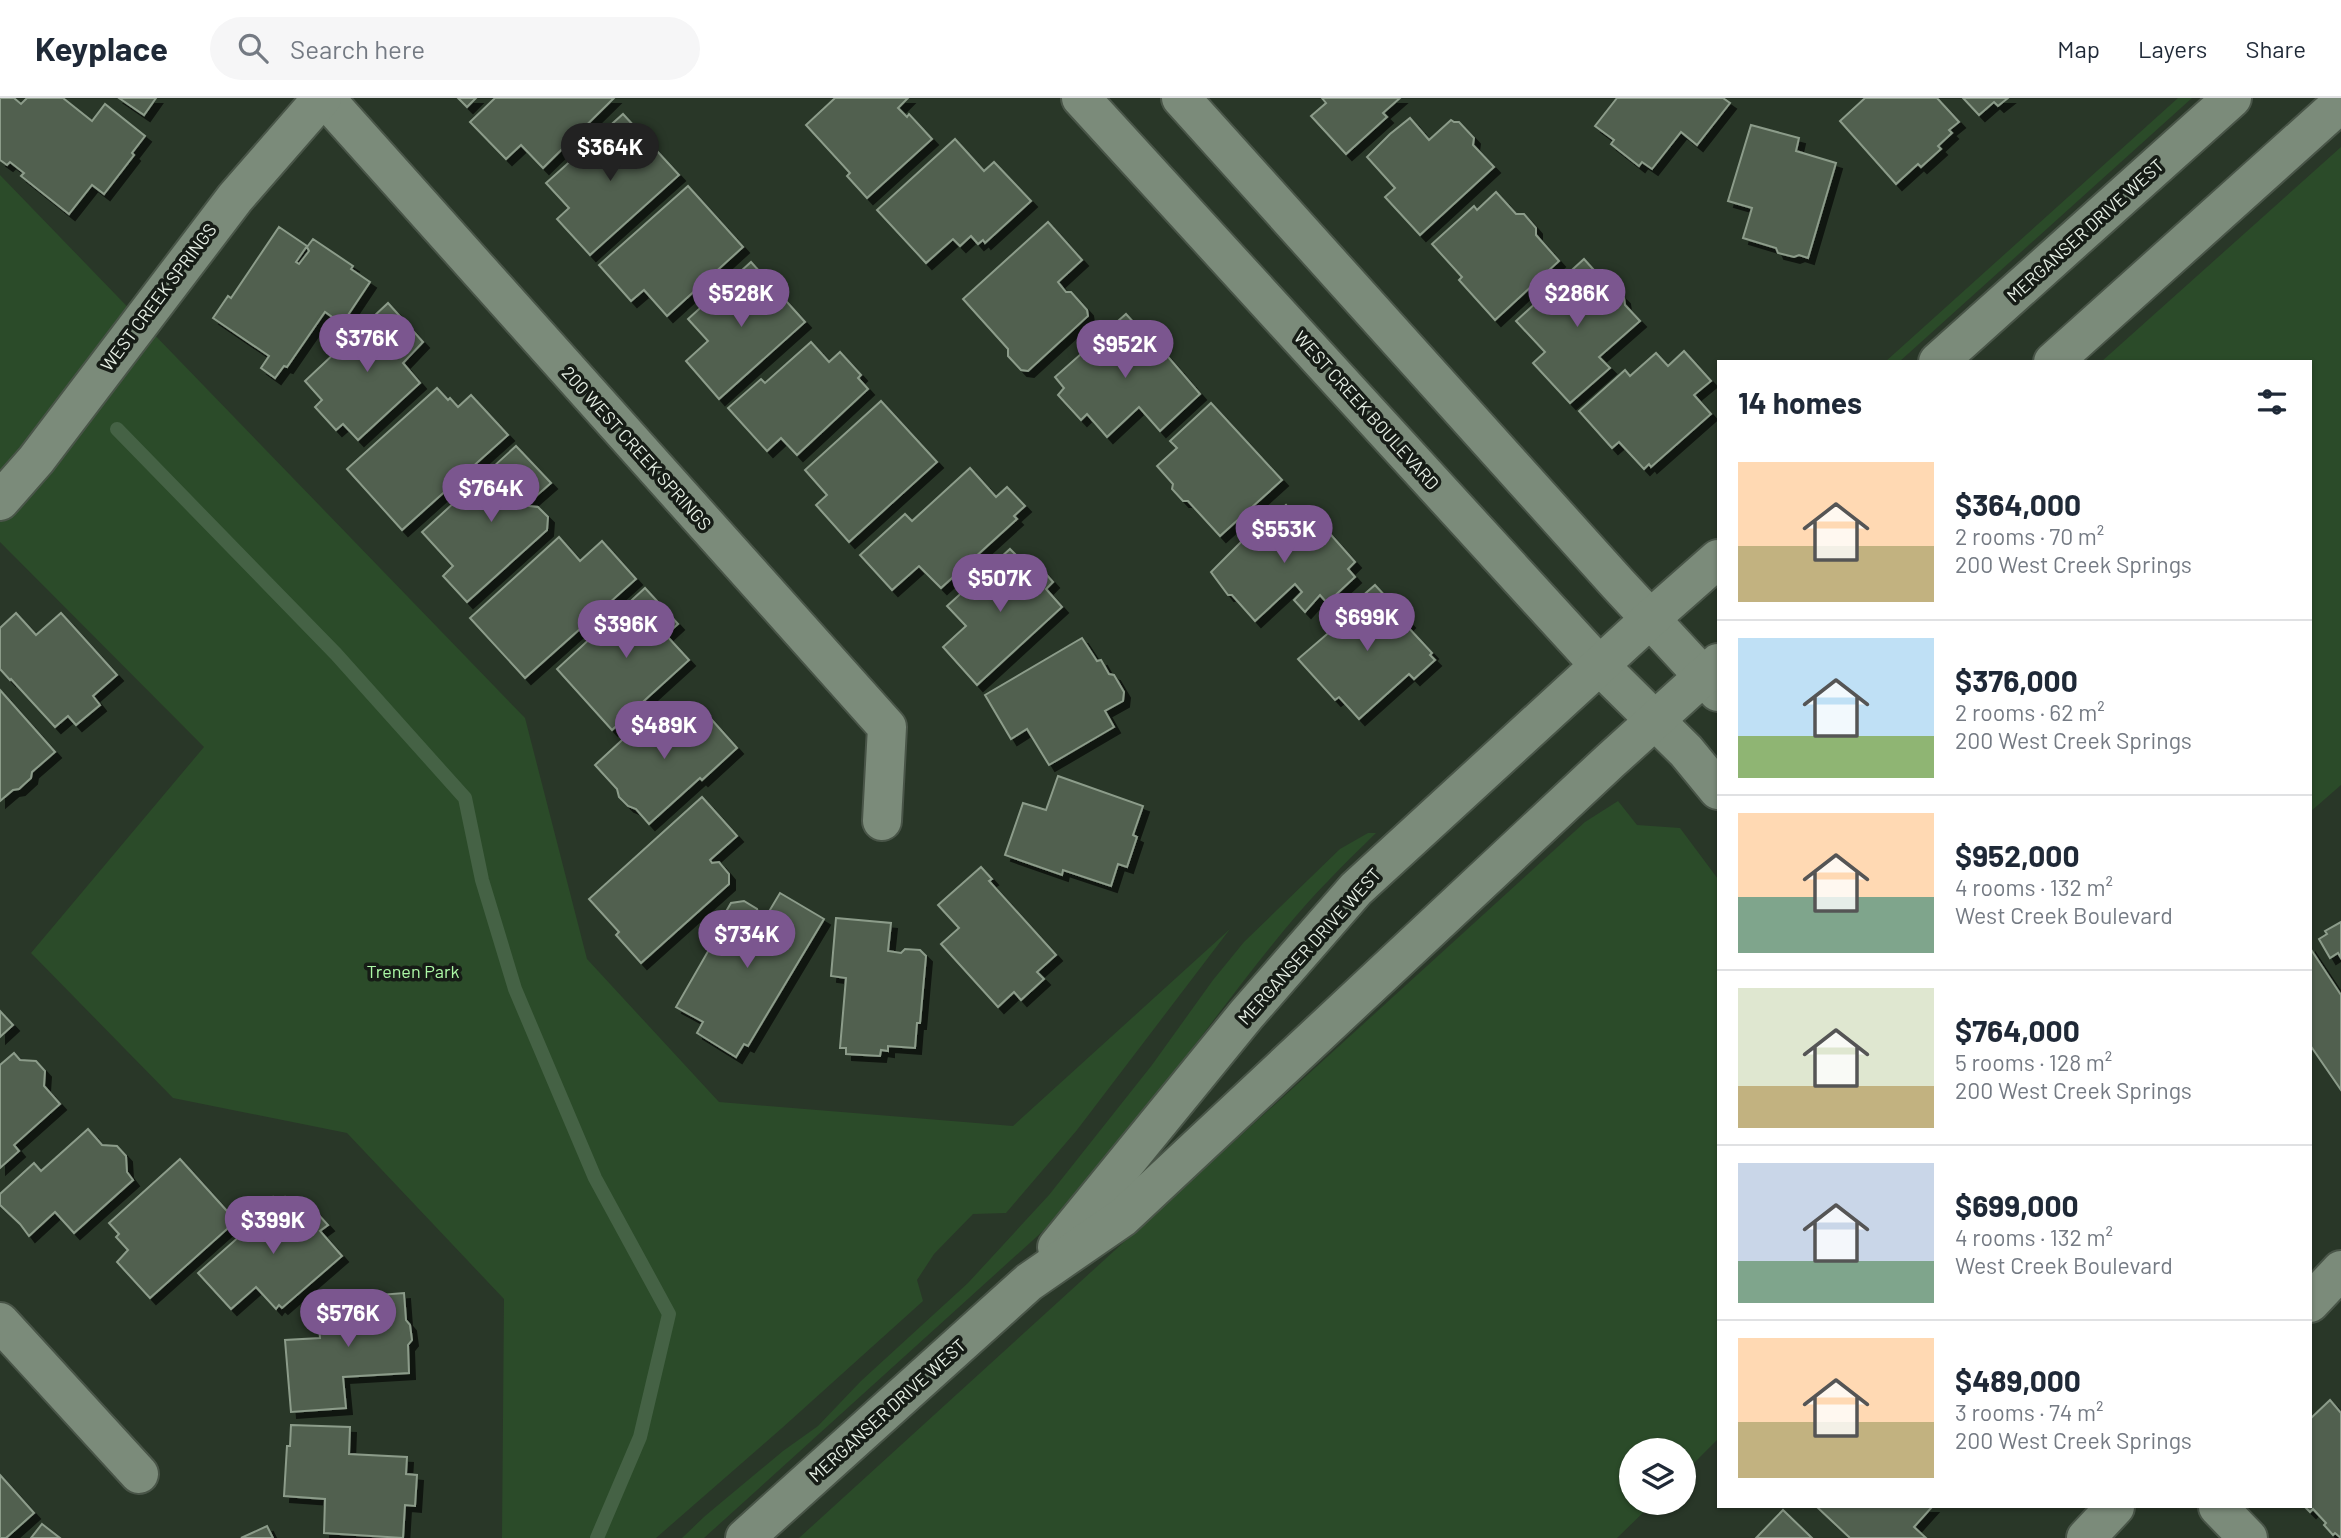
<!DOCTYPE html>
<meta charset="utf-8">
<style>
:root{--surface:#fff;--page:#f6f6f7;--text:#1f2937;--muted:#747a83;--line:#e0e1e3;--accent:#7b568f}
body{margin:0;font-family:Barlow,sans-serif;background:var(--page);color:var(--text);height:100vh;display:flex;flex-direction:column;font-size:26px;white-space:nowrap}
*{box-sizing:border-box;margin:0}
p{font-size:23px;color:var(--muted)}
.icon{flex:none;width:38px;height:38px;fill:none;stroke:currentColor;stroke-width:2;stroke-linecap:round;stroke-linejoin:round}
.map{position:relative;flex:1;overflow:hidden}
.details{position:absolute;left:1717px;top:262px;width:595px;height:1148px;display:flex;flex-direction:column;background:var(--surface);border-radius:0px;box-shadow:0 2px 5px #0004}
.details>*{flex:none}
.fabs{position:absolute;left:1619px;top:1340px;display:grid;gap:14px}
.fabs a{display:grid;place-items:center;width:77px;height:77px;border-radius:50%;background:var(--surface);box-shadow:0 2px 5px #0004;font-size:35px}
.price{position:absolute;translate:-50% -60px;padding:0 16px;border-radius:24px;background:var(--accent);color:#fff;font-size:23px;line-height:46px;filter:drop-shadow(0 2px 4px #0008)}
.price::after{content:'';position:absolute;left:50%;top:42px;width:21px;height:16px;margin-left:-10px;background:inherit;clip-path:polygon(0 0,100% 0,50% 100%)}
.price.active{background:#222;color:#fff}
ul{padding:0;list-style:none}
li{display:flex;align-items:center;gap:21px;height:175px;padding:0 21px}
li+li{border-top:2px solid var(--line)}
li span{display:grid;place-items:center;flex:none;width:196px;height:140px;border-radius:0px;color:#555}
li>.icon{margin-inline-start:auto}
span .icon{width:84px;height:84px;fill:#fffc;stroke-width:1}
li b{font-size:30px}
h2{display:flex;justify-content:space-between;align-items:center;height:84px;padding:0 21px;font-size:30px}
header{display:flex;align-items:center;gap:42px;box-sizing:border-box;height:98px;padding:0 35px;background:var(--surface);border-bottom:2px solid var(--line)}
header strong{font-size:33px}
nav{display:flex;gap:38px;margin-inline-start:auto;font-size:24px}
.search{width:490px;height:63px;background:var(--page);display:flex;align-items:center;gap:18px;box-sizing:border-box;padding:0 24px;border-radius:38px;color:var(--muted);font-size:26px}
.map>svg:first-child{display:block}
</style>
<header>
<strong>Keyplace</strong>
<div class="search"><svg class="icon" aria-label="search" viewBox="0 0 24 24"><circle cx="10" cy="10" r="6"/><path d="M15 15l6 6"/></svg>Search here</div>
<nav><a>Map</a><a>Layers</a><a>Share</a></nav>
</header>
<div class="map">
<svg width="2341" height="1440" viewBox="0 0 2341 1440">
<defs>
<filter id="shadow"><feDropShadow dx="6" dy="6" stdDeviation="0" flood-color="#0009"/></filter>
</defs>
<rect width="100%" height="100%" fill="#293728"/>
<g fill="#2b4b29">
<polygon points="2178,0 2192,0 1899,264 1885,264"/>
<polygon points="2341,49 2341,687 2310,714 2310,264 2101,264"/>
<polygon points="0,77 525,620 587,861 719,1004 1013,1028 1230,831 1077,1032 1006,1115 973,1116 934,1156 917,1182 923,1203 782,1330 656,1440 502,1440 504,1201 347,1035 173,1000 31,855 204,649 0,444"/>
<polygon points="1618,703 1637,727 1680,730 1718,781 1718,1341 1684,1375 1684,1353 1631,1353 1631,1405 1653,1405 1617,1440 799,1440 1585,724"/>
<path d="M1368 735H1376C1344 766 1313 797 1285 831 1206 927 1137 1031 1054 1123L704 1440H682L705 1418 783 1353 818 1328 861 1283 968 1185 1049 1097 1152 967 1213 882 1244 844 1340 751Z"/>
</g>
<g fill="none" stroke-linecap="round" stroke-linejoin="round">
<polyline stroke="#456245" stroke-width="14" points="117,331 336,556 465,700 482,782 515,891 595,1080 669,1216 640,1339 597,1440"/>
</g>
<g fill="#51604f" stroke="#8c9c8a" stroke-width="2" filter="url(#shadow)">
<polygon points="0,0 14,0 21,6 27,0 63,0 92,23 105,6 145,38 132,55 134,57 104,96 92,87 69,116 21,78 24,75 10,64 7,67 0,62"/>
<polygon points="119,0 156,0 144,17"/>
<polygon points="458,0 476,0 467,9"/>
<polygon points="495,0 614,0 543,70 521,47 506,61 470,24"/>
<polygon points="835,0 908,0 898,10 907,19 909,16 932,41 867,100 847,78 850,75 806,27"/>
<polygon points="1322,0 1400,0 1383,15 1387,19 1346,56 1311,18 1326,5"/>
<polygon points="1617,0 1723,0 1730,5 1697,47 1681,34 1652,71 1642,64 1639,68 1611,46 1614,42 1595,28"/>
<polygon points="1865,0 1937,0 1959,24 1949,32 1952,35 1938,48 1941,51 1921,69 1918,66 1896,86 1840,23"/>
<polygon points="1963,0 2008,0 1998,8 1994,4 1979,17"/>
<polygon points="623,16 679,77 590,157 557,121 569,110 546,85"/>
<polygon points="1410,20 1429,42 1451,22 1454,24 1459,24 1474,40 1473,47 1494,69 1420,137 1385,99 1395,90 1367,59 1390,36"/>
<polygon points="1751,27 1799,40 1796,53 1836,65 1808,160 1799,157 1794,159 1778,155 1776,150 1743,140 1752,110 1728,103"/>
<polygon points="955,41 984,73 994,64 1031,103 985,145 983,142 978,146 971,138 960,148 953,141 926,165 877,112"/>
<polygon points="688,88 743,149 667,218 644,192 631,203 599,167"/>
<polygon points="1496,94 1516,116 1524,116 1536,130 1536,137 1559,163 1495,222 1459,182 1462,179 1432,146 1474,108 1477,112"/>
<polygon points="1048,124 1082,162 1058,184 1066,194 1071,194 1087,212 1088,218 1028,273 1021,272 1008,258 1008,251 963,201"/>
<polygon points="279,129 307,148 296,164 299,166 309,153 307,149 313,141 353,168 351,171 370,184 342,226 325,214 287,269 284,268 275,280 261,270 269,258 213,220 228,198 231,200"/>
<polygon points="1584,161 1610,190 1615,191 1624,200 1625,207 1640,223 1599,259 1610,270 1570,305 1533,265 1545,254 1516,223"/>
<polygon points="751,164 805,224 719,301 686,263 708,243 688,221"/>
<polygon points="388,205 423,244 403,265 420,285 358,342 343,326 336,332 315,309 322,302 305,283"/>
<polygon points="1126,216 1155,248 1157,246 1200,296 1160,333 1139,309 1107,339 1087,316 1081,322 1058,297 1064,290 1055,279"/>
<polygon points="811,244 829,264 840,254 861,277 858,280 868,291 797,357 781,340 767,353 728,310 761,281 765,285"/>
<polygon points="1684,253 1711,283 1694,297 1711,316 1651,369 1649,366 1644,371 1619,344 1612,350 1579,313 1625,272 1630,278 1656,255 1668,268"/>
<polygon points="437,290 448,302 450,300 458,309 471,297 508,337 402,432 347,371"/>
<polygon points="881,303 937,364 849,444 816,407 827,397 805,372"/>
<polygon points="1211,305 1282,382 1220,438 1188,403 1183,403 1172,391 1173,386 1157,368 1177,350 1170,343"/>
<polygon points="516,348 551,385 527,406 529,408 538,409 548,419 547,432 467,504 443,478 453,468 422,434"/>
<polygon points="970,370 996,399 1007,389 1025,408 1014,418 1017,421 941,490 919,468 892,492 860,457 905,416 912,423"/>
<polygon points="1286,407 1314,438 1324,429 1355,464 1348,471 1355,479 1327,505 1320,497 1305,514 1294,502 1302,494 1295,486 1255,523 1232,497 1228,497 1211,474 1267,418 1269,420 1276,416"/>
<polygon points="559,439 580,463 602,443 636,481 525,580 470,520"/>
<polygon points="1010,451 1025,466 1032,460 1053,484 1046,491 1062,509 977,587 943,549 966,528 947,508"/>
<polygon points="1375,487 1409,524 1406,527 1432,555 1430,557 1435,562 1414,581 1409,576 1359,621 1339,599 1335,602 1298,561 1333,531 1329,527"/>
<polygon points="645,490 678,526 666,537 689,562 612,632 557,571"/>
<polygon points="16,515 36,537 61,515 117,577 93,598 100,607 76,627 68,618 55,629 11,581 10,582 0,571 0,530"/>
<polygon points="1082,540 1097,563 1101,562 1109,576 1114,577 1124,594 1123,603 1105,613 1114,629 1049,667 1027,631 1011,641 985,597"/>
<polygon points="0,592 55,654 32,674 31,680 19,691 13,692 0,703"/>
<polygon points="660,607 682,631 703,612 737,650 702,682 700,680 649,726 636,711 628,708 619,699 617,691 595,667"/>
<polygon points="1058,678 1143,708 1133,737 1137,739 1127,769 1118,766 1111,788 1063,772 1062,777 1005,757 1023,705 1046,712"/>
<polygon points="702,699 737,738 710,762 712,765 719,764 729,776 729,786 641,865 616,837 619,834 589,801"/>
<polygon points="981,769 992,781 989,783 1056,857 1037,874 1044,881 1021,902 1014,894 998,909 941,846 959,830 938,807"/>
<polygon points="780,795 824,821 748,948 744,946 736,959 697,935 703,924 676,909 714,843 710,841 731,805 744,803 757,811 759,819 764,822"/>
<polygon points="836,820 891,825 888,853 901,855 905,851 920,852 926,858 920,925 917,925 915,950 888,948 888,953 881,952 880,958 846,956 846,950 840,950 846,880 831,878"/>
<polygon points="2341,824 2341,860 2338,855 2330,860 2319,841 2327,836 2325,833"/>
<polygon points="2310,850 2341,897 2341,992 2310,947"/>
<polygon points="0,913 13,927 0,939"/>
<polygon points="14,955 20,962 36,963 45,973 44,988 60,1006 14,1047 19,1053 0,1070 0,967"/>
<polygon points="88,1031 102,1047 117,1048 126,1058 127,1074 133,1082 74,1135 55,1114 29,1138 20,1126 0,1107 0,1096 34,1065 41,1073"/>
<polygon points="180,1061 236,1123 150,1200 117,1164 128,1152 116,1139 119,1136 109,1125"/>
<polygon points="273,1099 278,1106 285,1099 296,1112 306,1103 328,1127 320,1133 342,1158 282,1210 279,1207 276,1211 256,1189 231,1211 198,1175 242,1136 243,1137 258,1124 253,1118"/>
<polygon points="404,1195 406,1222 410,1227 412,1242 408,1247 409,1275 343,1279 346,1310 291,1314 285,1242 320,1240 317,1202"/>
<polygon points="2330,1302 2341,1315 2341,1440 2335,1435 2333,1437 2324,1427 2326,1425 2313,1411 2310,1414 2305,1409 2310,1409 2310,1321"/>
<polygon points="291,1327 350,1329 349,1356 407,1359 406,1376 417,1377 415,1408 405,1407 403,1440 324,1435 325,1401 284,1398 287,1348 290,1348"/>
<polygon points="0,1377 34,1415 6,1440 0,1440"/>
<polygon points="1817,1409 1932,1409 1914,1429 1926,1440 1850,1440"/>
<polygon points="1783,1412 1812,1440 1756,1440"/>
<polygon points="42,1426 60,1440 31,1440"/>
<polygon points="267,1428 273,1440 241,1440"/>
</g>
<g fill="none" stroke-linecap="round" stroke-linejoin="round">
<defs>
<g id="street">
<polyline points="325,0 887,629 882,723"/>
<polyline points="1081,0 1600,568 1686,653 1718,692"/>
<polyline points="1181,0 1618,486 1718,594"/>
<polyline points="0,403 36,362 235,100 322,0"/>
<polyline points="2310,1205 2341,1172"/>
<polyline points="0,1224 139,1376"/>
<polyline points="2218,1409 2248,1440"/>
<polyline points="2086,1440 2115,1409"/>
</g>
<g id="secondary">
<polyline points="1938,264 2232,0"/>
<polyline points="2053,264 2341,5"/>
<polyline points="1057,1149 1246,917 1356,791 1650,521 1718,461"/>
<polyline points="745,1440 1029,1184 1123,1119 1610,663 1718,565"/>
</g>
</defs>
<use href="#street" stroke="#495548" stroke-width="42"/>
<use href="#secondary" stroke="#495548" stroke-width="42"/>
<use href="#street" stroke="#7b8b7a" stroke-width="38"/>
<use href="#secondary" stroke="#7b8b7a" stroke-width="38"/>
</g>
<g text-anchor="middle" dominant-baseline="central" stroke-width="7" stroke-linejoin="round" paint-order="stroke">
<g font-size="18" fill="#e7f0e6" stroke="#161c16">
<text transform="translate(2085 132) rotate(-42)">MERGANSER DRIVE WEST</text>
<text transform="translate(158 199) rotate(-53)">WEST CREEK SPRINGS</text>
<text transform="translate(1367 312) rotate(48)">WEST CREEK BOULEVARD</text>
<text transform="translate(637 350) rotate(48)">200 WEST CREEK SPRINGS</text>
<text transform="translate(1309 848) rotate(-48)">MERGANSER DRIVE WEST</text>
<text transform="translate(887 1312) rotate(-42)">MERGANSER DRIVE WEST</text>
</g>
<g font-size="18" fill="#acf8a6" stroke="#161c16">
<text x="413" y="873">Trenen Park</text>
</g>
</g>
</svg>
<div class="fabs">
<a><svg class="icon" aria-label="layers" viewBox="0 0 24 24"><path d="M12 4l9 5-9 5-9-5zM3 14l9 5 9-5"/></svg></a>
</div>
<b class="price active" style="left:610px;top:85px">$364K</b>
<b class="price" style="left:741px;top:231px">$528K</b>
<b class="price" style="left:1577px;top:231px">$286K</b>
<b class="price" style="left:367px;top:276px">$376K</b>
<b class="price" style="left:1125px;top:282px">$952K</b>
<b class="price" style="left:491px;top:426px">$764K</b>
<b class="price" style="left:1284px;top:467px">$553K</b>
<b class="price" style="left:1000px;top:516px">$507K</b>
<b class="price" style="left:1367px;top:555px">$699K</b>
<b class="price" style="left:626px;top:562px">$396K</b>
<b class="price" style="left:664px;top:663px">$489K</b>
<b class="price" style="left:747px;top:872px">$734K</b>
<b class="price" style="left:273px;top:1158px">$399K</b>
<b class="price" style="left:348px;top:1251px">$576K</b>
<section class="details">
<h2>14 homes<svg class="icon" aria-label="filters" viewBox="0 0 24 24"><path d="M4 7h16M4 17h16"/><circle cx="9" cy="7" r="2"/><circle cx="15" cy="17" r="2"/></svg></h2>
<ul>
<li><span style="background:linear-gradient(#ffd9b3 60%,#c2b280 0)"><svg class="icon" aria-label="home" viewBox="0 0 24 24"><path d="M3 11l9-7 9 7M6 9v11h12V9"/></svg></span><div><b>$364,000</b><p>2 rooms · 70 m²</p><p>200 West Creek Springs</p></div></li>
<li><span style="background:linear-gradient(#bfe0f5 70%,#8fb573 0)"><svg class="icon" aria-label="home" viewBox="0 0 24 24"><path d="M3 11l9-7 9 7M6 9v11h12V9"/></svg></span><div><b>$376,000</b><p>2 rooms · 62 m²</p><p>200 West Creek Springs</p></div></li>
<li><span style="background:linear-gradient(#ffd9b3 60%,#7fa58c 0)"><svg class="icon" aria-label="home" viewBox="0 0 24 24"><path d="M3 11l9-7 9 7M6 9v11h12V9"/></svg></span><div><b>$952,000</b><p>4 rooms · 132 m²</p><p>West Creek Boulevard</p></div></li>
<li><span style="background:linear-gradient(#dfe7d0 70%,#c2b280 0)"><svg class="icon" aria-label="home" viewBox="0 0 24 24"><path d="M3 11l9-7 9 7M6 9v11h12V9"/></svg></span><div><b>$764,000</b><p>5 rooms · 128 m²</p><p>200 West Creek Springs</p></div></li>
<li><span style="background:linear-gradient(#c9d6e8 70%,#7fa58c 0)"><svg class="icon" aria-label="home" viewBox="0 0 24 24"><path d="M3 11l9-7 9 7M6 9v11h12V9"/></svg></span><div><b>$699,000</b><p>4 rooms · 132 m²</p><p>West Creek Boulevard</p></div></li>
<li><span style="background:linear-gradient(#ffd9b3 60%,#c2b280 0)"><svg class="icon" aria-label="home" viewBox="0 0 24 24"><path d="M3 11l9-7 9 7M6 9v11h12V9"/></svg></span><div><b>$489,000</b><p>3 rooms · 74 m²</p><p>200 West Creek Springs</p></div></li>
</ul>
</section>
</div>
